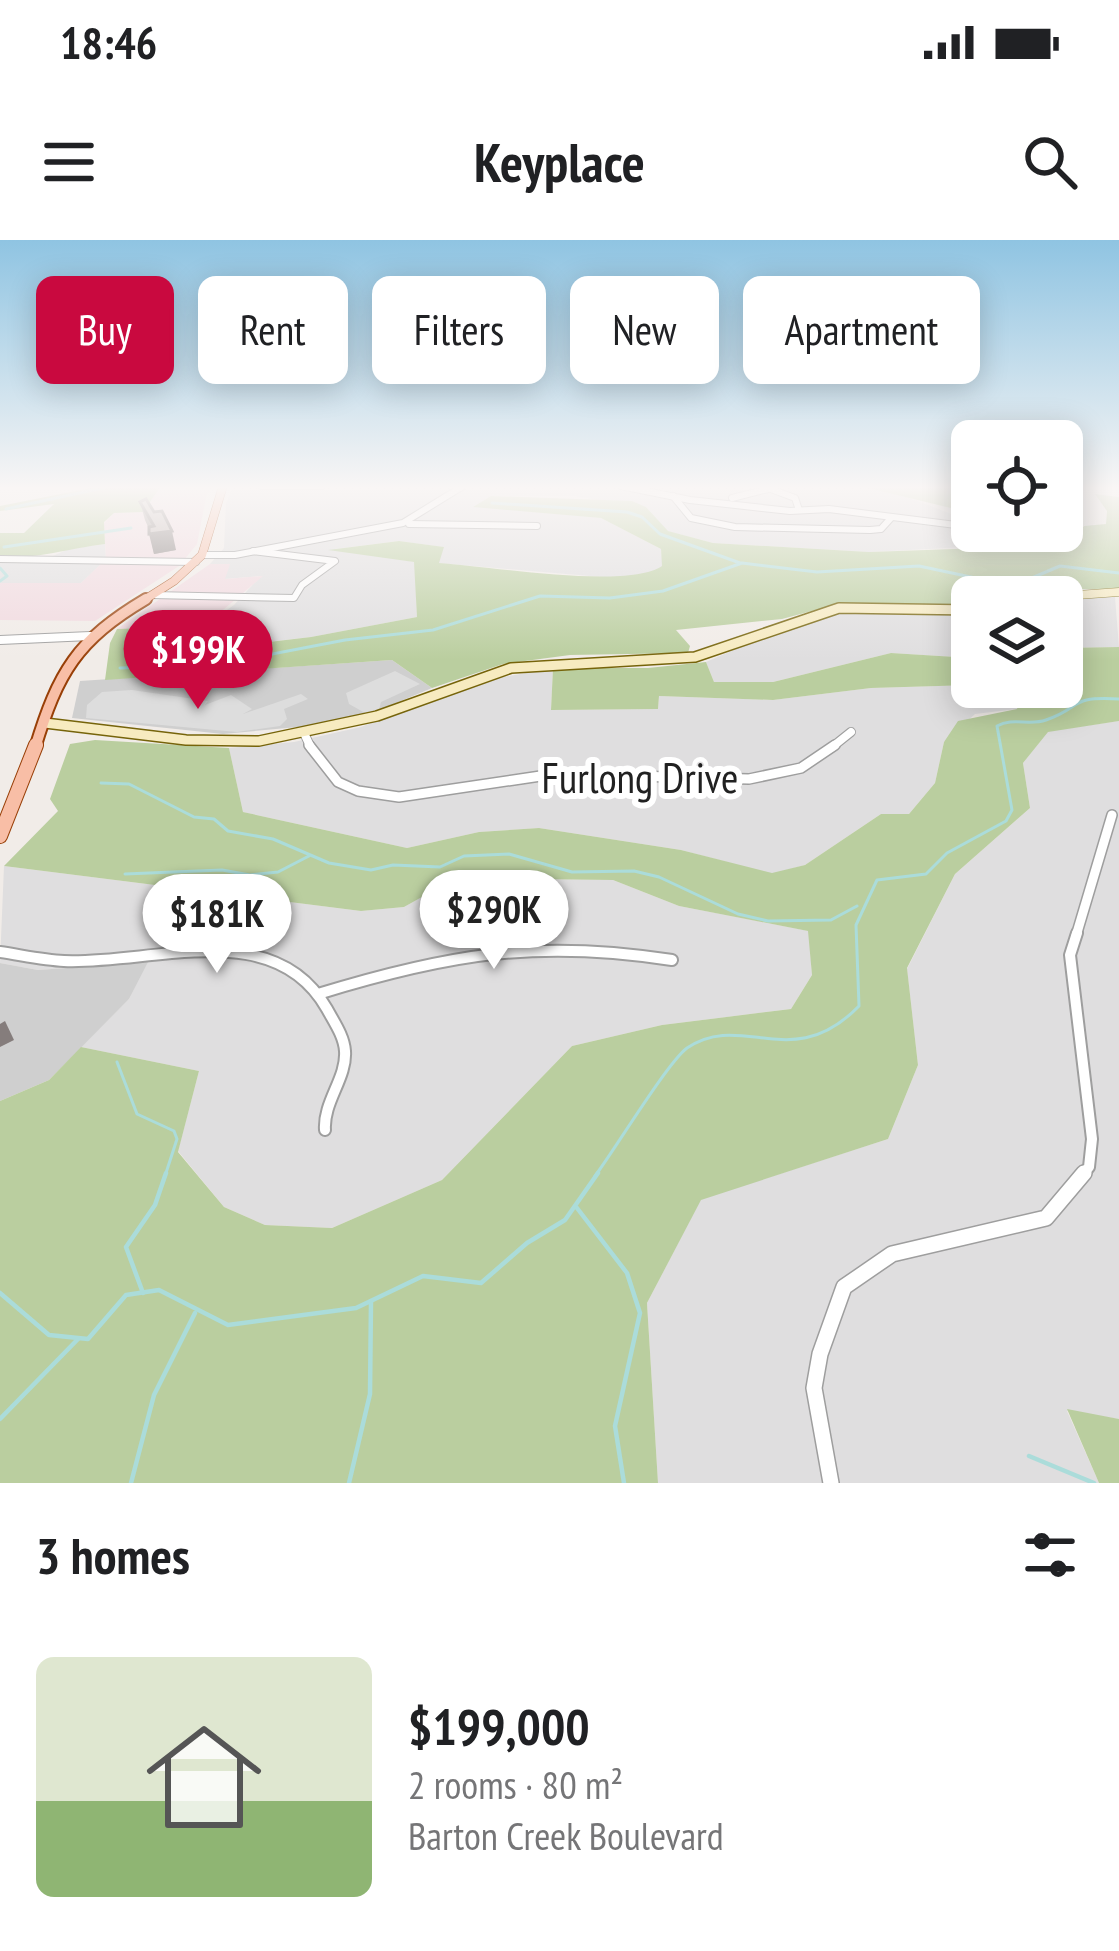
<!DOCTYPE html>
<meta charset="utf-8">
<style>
:root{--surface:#fff;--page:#f6f6f6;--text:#202124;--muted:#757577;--line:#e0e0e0;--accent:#c9093f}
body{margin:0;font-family:"PT Sans Narrow",sans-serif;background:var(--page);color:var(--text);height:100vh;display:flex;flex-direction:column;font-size:45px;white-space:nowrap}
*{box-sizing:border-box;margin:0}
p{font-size:39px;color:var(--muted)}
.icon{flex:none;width:66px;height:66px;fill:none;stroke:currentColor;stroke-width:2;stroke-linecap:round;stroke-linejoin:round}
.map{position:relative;height:1243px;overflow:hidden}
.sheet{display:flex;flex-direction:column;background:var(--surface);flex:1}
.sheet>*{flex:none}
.hud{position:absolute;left:36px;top:36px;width:1047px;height:108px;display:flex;gap:24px}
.controls{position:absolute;left:951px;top:180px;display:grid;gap:24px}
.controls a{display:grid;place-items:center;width:132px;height:132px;border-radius:18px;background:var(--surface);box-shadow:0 6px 30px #0003;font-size:60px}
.price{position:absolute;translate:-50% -102px;padding:0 27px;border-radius:42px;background:#fff;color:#222;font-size:39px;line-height:78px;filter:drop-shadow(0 3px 6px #0008)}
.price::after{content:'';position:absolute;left:50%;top:72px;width:36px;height:27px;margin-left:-18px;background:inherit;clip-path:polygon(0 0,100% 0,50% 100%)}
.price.on{background:var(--accent);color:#fff}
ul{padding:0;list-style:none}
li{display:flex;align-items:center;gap:36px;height:300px;padding:0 36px}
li+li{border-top:3px solid var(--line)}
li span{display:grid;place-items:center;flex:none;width:336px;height:240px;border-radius:18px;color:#555}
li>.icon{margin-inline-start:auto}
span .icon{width:144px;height:144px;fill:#fffc;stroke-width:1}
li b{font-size:51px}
h2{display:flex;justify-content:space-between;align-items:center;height:144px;padding:0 36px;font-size:51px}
.pill{padding:0 42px;border-radius:18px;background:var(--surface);box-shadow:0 6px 30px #0003;font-size:42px;line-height:108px}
.pill.on{background:var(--accent);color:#fff}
.status{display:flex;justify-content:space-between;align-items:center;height:84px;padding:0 60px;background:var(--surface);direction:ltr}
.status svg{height:33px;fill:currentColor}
header{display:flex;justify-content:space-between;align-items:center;height:156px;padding:0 36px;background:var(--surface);font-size:54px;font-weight:700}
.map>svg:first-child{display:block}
</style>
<div class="status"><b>18:46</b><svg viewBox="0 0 49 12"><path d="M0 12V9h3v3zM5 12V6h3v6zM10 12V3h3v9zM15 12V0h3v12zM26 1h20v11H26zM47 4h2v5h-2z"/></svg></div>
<header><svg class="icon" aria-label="menu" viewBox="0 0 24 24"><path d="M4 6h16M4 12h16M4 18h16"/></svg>Keyplace<svg class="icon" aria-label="search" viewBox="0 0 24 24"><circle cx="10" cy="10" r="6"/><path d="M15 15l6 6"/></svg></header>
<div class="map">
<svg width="1119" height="1243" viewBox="0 0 1119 1243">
<rect width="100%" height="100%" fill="#f1ece8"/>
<g fill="#dfdedf">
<polygon points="233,246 860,246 910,258 972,282 972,291 996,291 1028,304 869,312 713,303 667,291 646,267 573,256 491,256 475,266 601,278 661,309 663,326 649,335 613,338 438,323 443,307 399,301 335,309 415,322 417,377 311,397 181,412 184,400 234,365 261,336 224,339 229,324 210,324 224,308 226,263"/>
<polygon points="105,304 106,319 81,343 0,343 0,318 48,318 69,309"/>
<polygon points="1079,357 1115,357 1119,407 1062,408 1062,361"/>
<polygon points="849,370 972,374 972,418 891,413 773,442 714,442 706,422 806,379"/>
<polygon points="553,428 551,470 658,469 659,456 773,460 871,448 972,445 1008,447 1021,453 1017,469 975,474 944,502 935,543 909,574 881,574 805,625 772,634 681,610 539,588 479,592 407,608 243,572 229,508 294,502 361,487 481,441"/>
<polygon points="1119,481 1119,1179 1067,1171 1099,1243 658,1243 647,1063 701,959 888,899 918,825 907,729 955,634 1030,568 1023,523 1048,491"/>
<polygon points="4,626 361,671 404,667 455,638 613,640 679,666 809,691 812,735 791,769 662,785 572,806 442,940 332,988 265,985 224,967 178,911 199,831 81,807 129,759 147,722 38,730 0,723"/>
</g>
<g fill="#f1d9df">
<polygon points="161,246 213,246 206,257 197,304 179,326 95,381 0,380 0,343 81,343 106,319 104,283 114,273 143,272"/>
<polygon points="210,324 230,324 225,339 263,336 204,386 117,389"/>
</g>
<g fill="#cfcfcf">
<polygon points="392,420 432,448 379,470 320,485 223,494 72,478 80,441"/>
<polygon points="148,722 129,759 49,840 0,861 0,723 38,730"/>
</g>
<g fill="#bace9f">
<path d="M101 246H161L143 272 114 273 104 282 105 304C66 309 41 318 0 318V293H24L54 264 0 271V266Z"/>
<polygon points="860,246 972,246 972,276 959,270"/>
<path d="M1095 254 1119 257V349C1069 347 1022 357 972 357V366L834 365 782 379 676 390 690 406 688 413 570 415 503 424 432 448 392 420 105 440 110 403 117 389 204 386 184 400 183 412 311 397 417 377 414 322 328 310 399 301 444 307 439 323C489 326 626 350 662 326L661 309 601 278 473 267 491 256 632 261 646 267 668 291 713 303 869 312 1072 305 1084 286 1106 284 1107 271Z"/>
<polygon points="1119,407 1119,481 1048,492 1023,523 1030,568 955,634 907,728 918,825 888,899 701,960 647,1063 658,1243 0,1243 0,861 49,840 81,807 199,831 178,912 224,967 265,985 332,988 442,940 572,806 662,785 791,769 812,735 808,691 679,666 613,640 456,638 404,667 361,671 4,626 58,571 50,559 70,504 95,500 229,508 243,572 407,608 479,592 539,588 681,610 772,633 805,625 881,574 909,574 935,543 944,502 958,481 1017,469 1021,453 1008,447 1062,447 1062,408"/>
<polygon points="891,413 972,418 972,445 871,448 773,460 659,456 658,469 551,470 553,428 648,428 706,422 714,442 773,442"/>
<polygon points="1067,1169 1119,1179 1119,1243 1099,1243"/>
</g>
<g fill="#ddd">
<polygon points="395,431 420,444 381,462 379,470 367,474 349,464 346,453"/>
<polygon points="132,450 208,461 205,465 231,455 252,469 243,474 301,454 308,459 284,469 287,479 280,486 237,492 86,478 87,465 102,452"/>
</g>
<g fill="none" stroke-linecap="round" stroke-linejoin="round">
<g stroke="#abdcda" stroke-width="3">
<polyline points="492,263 627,272 642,277 660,294 740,323"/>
<polyline points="6,269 111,246"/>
<polyline points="4,307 131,288"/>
<polyline points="0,328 7,336 0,341"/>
<polyline points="120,428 215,425 345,400 433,390 540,356 610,358 663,351 742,323 817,332 919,326 999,343 1027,340 1060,326 1119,333"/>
<polyline points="101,543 129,544 194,577 214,579 228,591 273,599 329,623 371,630 393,625 440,627 464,616 509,614 572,632 634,631 659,637 738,674 768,681 831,680 857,666"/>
<polyline points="125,634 222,630 250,635 278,632 309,616"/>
<polyline points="117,822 137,874 174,891 177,899 165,936"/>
<path d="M595 936C614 911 667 823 687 808 743 770 792 835 859 766L856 685 877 640 926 634 947 613 1006 581 1012 570 997 486C1013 477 1029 486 1046 480 1084 467 1067 456 1119 459"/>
</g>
<g stroke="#abdcda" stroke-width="4.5">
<polyline points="577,968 627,1033 640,1073 615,1186 624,1243"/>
<polyline points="0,1053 49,1095 88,1099 126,1055 159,1050 228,1085 356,1068 423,1036 481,1043 527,1003 565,980 598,933"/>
<polyline points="143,1053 126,1007 155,965 166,933"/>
<polyline points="0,1179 78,1099"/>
<polyline points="1029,1216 1094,1243"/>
<polyline points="131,1243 154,1155 195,1073"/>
<polyline points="349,1243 370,1154 371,1061"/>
</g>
<defs>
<g id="street-far4">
<polyline points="262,246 322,246"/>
<polyline points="621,246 690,260 790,271 829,269 972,287"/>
<polyline points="768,248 795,258 799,270"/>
<polyline points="673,256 691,278 735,287 870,290 881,289 891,278"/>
<polyline points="732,258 768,249"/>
<polyline points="409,284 537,286"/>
<polyline points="202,315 235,315 403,283 463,246"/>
<polyline points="0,319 196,322"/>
<polyline points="152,355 294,358 302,345 335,321 253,311"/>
</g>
<g id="street-far3">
<polyline points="0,400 90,396"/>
<polyline points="304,493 311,508"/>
<polyline points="831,508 851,492"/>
</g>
<g id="street-far2">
<polyline points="309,505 338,542 358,551 399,557 554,534 749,539 801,528 835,505"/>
<polyline points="1076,696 1112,575"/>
</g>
<g id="street-far1">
<polyline points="1077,693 1070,715 1092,899 1089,927 1081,936"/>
<path d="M0 712C21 715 43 720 64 721 151 725 274 675 327 769 334 782 344 796 345 811 347 838 323 862 325 890"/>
<path d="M318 754C448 714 537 699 672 720"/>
</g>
<polyline id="street" points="831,1243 814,1148 820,1114 844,1047 892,1014 1046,978 1084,933"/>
<polyline id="secondary-far1" points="1050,357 1119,352"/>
<polyline id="secondary" points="45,483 186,500 259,501 377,476 511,428 695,417 839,368 972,370"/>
<polyline id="primary-far2" points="141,362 174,341 202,315 223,246"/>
<path id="primary-far1" d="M35 508C58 432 77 400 146 359"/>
<polyline id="primary" points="0,596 36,505"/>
</defs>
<use href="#street-far4" stroke="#9e9e9e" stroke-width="8"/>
<use href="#street-far3" stroke="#9e9e9e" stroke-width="10"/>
<use href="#street-far2" stroke="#9e9e9e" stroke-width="12"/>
<use href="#street-far1" stroke="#9e9e9e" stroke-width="14"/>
<use href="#street" stroke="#9e9e9e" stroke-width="18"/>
<use href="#secondary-far1" stroke="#76640a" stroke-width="9"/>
<use href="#secondary" stroke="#76640a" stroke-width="12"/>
<use href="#primary-far2" stroke="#983f07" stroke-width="9"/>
<use href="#primary-far1" stroke="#983f07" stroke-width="14"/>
<use href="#primary" stroke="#983f07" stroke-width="16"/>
<use href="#street-far4" stroke="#fff" stroke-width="6"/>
<use href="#street-far3" stroke="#fff" stroke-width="8"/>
<use href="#street-far2" stroke="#fff" stroke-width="9"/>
<use href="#street-far1" stroke="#fff" stroke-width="10"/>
<use href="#street" stroke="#fff" stroke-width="15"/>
<use href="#secondary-far1" stroke="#f7ebc0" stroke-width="8"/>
<use href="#secondary" stroke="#f7ebc0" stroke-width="9"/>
<use href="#primary-far2" stroke="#f8bea6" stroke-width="8"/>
<use href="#primary-far1" stroke="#f8bea6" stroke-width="10"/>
<use href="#primary" stroke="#f8bea6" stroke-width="14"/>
</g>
<polygon fill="#a39a98" points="140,262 176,310 154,314 149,289 145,280"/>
<g fill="#857d7c">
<polygon points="172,291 176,310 154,314 149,294"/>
<polygon points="5,781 14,800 0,807 0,784"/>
</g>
<polygon fill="#beb3b1" stroke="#857d7c" stroke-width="3" points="146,259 154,272 162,271 172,291 149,294 149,287 154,286 140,262"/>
<linearGradient id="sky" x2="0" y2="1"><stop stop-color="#8fc4e2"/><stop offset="0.59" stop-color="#f9f6f5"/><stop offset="1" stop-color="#f9f6f5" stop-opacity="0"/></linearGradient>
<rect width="1119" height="420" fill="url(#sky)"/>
<g text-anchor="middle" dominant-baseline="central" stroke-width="12" stroke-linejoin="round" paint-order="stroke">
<g font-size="42" fill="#212121" stroke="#fff">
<text x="640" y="537">Furlong Drive</text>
</g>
</g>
</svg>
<div class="controls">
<a><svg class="icon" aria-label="locate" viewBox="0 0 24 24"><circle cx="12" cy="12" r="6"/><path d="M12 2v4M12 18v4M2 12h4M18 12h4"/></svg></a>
<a><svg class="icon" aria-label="layers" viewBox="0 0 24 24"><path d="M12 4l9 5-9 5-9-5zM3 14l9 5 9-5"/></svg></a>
</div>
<b class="price on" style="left:198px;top:472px">$199K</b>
<b class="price" style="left:494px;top:732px">$290K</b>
<b class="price" style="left:217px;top:736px">$181K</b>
<div class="hud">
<a class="pill on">Buy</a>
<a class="pill">Rent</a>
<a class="pill">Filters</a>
<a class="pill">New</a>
<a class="pill">Apartment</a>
</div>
</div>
<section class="sheet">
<h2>3 homes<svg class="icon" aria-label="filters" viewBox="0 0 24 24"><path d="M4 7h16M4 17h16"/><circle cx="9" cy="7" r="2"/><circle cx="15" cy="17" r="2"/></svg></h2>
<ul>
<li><span style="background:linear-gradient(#dfe7d0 60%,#8fb573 0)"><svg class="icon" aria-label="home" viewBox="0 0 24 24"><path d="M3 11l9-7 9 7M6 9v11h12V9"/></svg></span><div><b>$199,000</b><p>2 rooms · 80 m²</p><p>Barton Creek Boulevard</p></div></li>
</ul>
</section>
